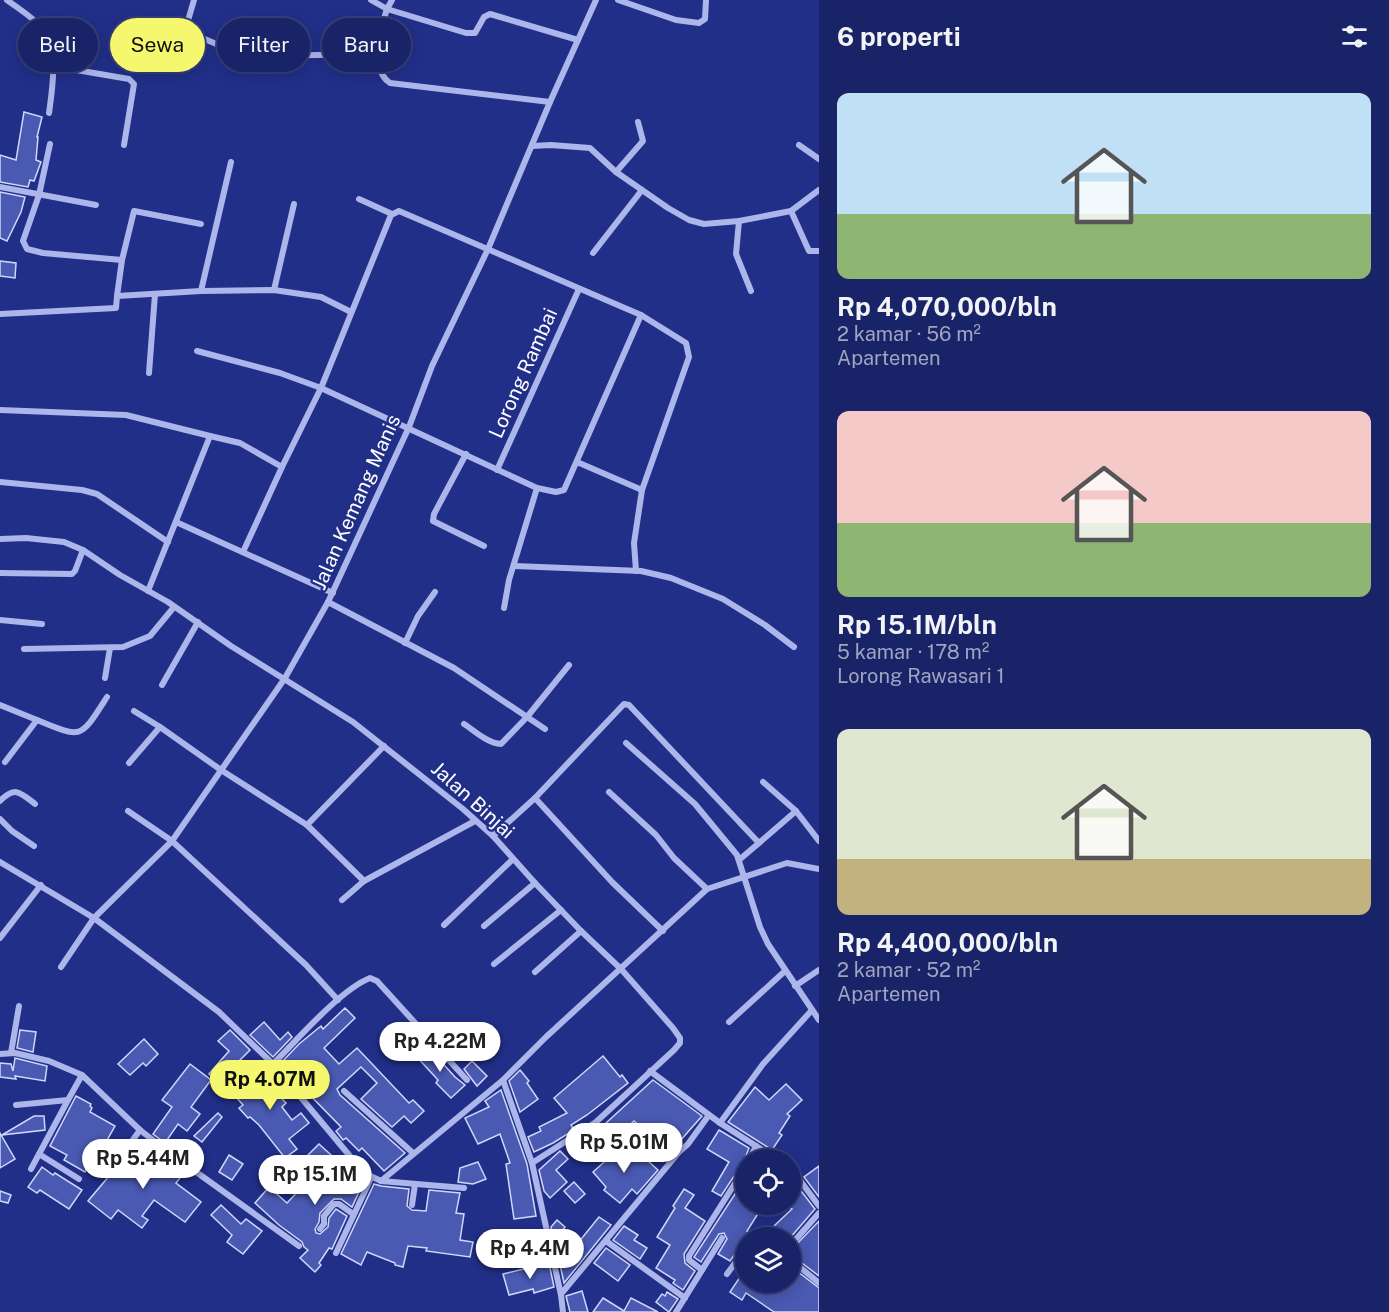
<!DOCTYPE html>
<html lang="id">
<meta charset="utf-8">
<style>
:root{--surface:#192367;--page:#222b6d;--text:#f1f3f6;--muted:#9fa4c0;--line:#37407b;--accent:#f5f76e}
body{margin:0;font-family:"Public Sans",sans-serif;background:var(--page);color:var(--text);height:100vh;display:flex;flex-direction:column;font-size:22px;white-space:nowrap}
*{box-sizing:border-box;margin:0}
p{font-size:20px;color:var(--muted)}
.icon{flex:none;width:33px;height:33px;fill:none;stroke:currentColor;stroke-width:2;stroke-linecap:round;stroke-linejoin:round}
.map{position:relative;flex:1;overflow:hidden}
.drawer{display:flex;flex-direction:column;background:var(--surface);width:570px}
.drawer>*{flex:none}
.banner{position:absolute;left:18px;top:18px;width:570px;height:54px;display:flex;gap:12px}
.buttons{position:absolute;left:735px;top:1149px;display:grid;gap:12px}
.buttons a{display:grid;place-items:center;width:66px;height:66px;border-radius:50%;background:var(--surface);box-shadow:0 3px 15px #0003,0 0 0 2px var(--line);font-size:30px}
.price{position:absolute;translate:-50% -51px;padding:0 14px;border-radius:21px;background:#fff;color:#222;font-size:20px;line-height:39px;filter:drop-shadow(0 2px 3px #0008)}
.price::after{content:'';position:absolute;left:50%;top:36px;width:18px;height:14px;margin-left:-9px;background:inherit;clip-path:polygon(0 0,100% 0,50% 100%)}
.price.active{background:var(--accent);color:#111}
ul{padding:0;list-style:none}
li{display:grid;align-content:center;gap:12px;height:318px;padding:0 18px}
li span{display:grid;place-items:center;height:186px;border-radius:12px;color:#555}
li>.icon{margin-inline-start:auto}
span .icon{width:108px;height:108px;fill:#fffc;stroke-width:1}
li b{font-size:26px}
h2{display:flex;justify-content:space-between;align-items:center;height:72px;padding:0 18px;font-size:26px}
.tag{padding:0 21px;border-radius:27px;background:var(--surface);box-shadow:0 3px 15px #0003,0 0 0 2px var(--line);font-size:21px;line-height:54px}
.tag.active{background:var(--accent);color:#111}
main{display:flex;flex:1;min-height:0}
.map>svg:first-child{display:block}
</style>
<main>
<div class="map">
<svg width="819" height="1312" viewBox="0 0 819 1312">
<rect width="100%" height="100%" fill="#212f89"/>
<g fill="#4a59b1" stroke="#d1d7f8" stroke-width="1.5">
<polygon points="24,112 42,117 37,137 38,137 36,160 41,162 34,181 30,180 28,187 0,182 0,155 16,160"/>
<polygon points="0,192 25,197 21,212 7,241 0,238"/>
<polygon points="0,261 16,263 15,278 0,276"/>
<polygon points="345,1008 355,1018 324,1048 339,1064 357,1048 409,1103 413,1100 424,1111 411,1123 404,1116 392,1127 361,1099 377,1083 361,1067 337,1089 340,1095 405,1153 384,1171 362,1148 359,1151 346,1138 343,1140 336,1131 341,1127 297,1082 295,1083 280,1064 299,1044 321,1026 323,1029"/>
<polygon points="264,1022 280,1040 288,1032 292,1037 273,1057 250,1035"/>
<polygon points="20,1030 36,1032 33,1052 17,1048"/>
<polygon points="230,1030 250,1050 224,1076 222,1075 217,1081 209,1074 229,1051 218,1041"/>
<polygon points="144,1039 158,1054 146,1066 143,1063 130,1075 118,1064"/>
<polygon points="427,1046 455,1077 465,1085 451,1098 436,1083 438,1080 416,1056"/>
<polygon points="603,1056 620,1077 622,1075 628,1083 587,1115 571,1125 574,1130 553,1143 534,1152 528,1137 541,1131 539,1127 567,1113 554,1098"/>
<polygon points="15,1058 47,1066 45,1081 15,1076 16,1079 0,1077 0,1063 11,1064 13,1071"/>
<polygon points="472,1061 487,1076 477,1086 464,1069"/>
<polygon points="190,1064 211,1080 191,1107 200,1114 187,1131 178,1124 165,1143 153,1134 172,1107 162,1100"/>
<polygon points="269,1067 280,1081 272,1088 286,1103 282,1107 292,1120 301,1113 309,1123 289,1139 297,1149 285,1158 259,1125 250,1117 248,1118 239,1108 243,1105 236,1097 245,1088 240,1082 250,1075 253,1080"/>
<polygon points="520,1070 529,1081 527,1083 538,1099 520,1112 509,1081"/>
<polygon points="653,1080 702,1116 680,1141 677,1138 664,1153 657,1146 665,1137 651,1125 645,1131 634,1121 618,1136 606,1123"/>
<polygon points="786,1084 802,1100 787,1114 790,1116 779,1133 782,1135 772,1150 728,1122 755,1087 769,1100"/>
<polygon points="501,1090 527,1164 536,1216 514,1219 506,1164 510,1163 500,1134 478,1144 465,1118 489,1107 485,1101"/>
<polygon points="76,1096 91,1104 90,1106 92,1108 90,1112 115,1126 102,1149 99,1147 85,1172 64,1160 67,1155 50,1146"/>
<polygon points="218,1113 222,1117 202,1142 194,1136"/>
<polygon points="34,1116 44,1116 45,1130 2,1135"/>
<polygon points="719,1130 749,1148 744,1161 721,1196 712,1191 729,1162 707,1149"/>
<polygon points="0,1133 15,1159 0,1168"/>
<polygon points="613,1143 630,1161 638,1152 658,1170 637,1194 632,1189 620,1203 604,1190 606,1187 593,1172 612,1155 606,1149"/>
<polygon points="136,1144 161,1166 163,1165 180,1178 176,1183 201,1202 185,1222 154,1200 142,1216 148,1220 142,1228 118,1210 111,1219 88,1201 110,1175 115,1173 117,1175 128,1162 125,1159"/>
<polygon points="319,1144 352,1174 364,1181 352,1207 341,1199 334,1199 320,1213 319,1222 315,1229 316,1233 320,1234 328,1227 329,1218 336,1209 347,1216 332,1249 329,1248 319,1263 321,1265 315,1272 300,1258 308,1250 304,1247 302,1242 279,1225 255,1203 269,1187 287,1203 304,1185 306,1186 321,1169 307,1156"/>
<polygon points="560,1151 568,1159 556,1170 567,1182 550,1198 544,1191 539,1170"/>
<polygon points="229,1155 243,1164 232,1180 219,1172"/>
<polygon points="478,1162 486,1179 473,1184 458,1182 460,1168"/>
<polygon points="819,1166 819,1197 804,1177"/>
<polygon points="42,1167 53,1175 55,1173 82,1190 69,1209 40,1190 37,1193 28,1187"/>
<polygon points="746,1177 746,1204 764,1204 747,1231 750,1233 730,1261 718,1254 727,1239 724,1233 719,1234 701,1262 694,1257"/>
<polygon points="574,1182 585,1194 575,1203 564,1191"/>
<polygon points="795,1183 815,1209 790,1238 765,1238 774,1226 792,1209 790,1208 790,1186"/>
<polygon points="374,1184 381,1186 409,1189 407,1206 412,1210 426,1211 429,1190 460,1193 456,1213 464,1214 460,1240 473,1242 470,1257 426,1251 427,1248 408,1246 403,1267 395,1265 395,1263 367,1252 361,1265 341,1254"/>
<polygon points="684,1189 694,1195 685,1208 705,1221 684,1254 685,1263 695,1271 683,1290 673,1283 675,1280 656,1268 670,1245 657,1237 675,1208 673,1206"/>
<polygon points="0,1191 11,1195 8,1203 0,1201"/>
<polygon points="221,1205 241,1224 246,1219 262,1231 243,1254 227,1242 232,1235 211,1215"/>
<polygon points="599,1217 611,1225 564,1283 559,1260 568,1258 566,1248 556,1250 551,1227 557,1220 565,1227 562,1231 578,1243"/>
<polygon points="819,1221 819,1276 790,1254 790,1251"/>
<polygon points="624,1226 638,1235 634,1240 647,1248 640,1259 613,1240"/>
<polygon points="539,1234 540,1242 543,1238 546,1251 509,1255 506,1239"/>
<polygon points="606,1248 630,1265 618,1281 594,1263"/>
<polygon points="549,1263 554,1287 534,1293 533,1289 509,1295 503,1274"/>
<polygon points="746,1268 746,1282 790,1282 790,1271 793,1268 819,1288 819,1312 774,1312 746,1293 742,1300 730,1292"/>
<polygon points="582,1291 588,1312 570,1312 566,1296"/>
<polygon points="667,1292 678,1299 669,1312 656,1302 662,1294 665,1296"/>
<polygon points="603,1298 624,1311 631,1298 658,1312 593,1312"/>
</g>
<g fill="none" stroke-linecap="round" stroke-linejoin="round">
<g stroke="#acb6ea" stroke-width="6">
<path d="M7 0C19 9 34 18 44 30 59 47 52 92 49 113"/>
<path d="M194 0 187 24 188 32 233 51 267 56 368 54C381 60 378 76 390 83L550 102"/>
<polyline points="371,0 387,9 466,33 475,33 484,17 490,14 578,40"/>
<polyline points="618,0 676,20 699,23 705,19 706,0"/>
<polyline points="372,56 387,9 392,0"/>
<polyline points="53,66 129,79 134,84 124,145"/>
<polyline points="50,144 39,195 23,241 27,249 43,253 122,260"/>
<polyline points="799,145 819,159"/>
<polyline points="532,146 551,145 590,148 616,172 668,208 689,220 704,224 739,221 791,211 819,190"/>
<polyline points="616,172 643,141 638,122"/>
<polyline points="0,187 96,205"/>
<polyline points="359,199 392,214"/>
<polyline points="791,211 809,251 819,251"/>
<polyline points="739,221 736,254 751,291"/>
<polyline points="593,253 642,190"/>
<polyline points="274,290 294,204"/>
<polyline points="201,291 231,162"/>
<polyline points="117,296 122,260 134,211 201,224"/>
<polyline points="0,314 116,308 117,296 201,291 274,290 321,297 351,312"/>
<polyline points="197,351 280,373 321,388 537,488 556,492 564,490 641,315"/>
<polyline points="149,373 155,294"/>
<polyline points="0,410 126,415 210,436"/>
<polyline points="466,454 434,514 433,521 484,546"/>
<polyline points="577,462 642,490"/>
<polyline points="497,470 579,289"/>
<polyline points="0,482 82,490 97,494 168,542"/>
<polyline points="176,522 333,593"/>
<polyline points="0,539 26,538 64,542 83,550 120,575 168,602 231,646 353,722 463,809 493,836 535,883 581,931 621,969 673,1028 680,1038 680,1043 674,1050 596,1122 532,1163"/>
<polyline points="243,552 282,467"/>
<polyline points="514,566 641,571 671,578 723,599 765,625 794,647"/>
<polyline points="0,573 72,574 75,571 83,550"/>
<polyline points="148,591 210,436 240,443 282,467 321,388 391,215 399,211 641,315 686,343 689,357 642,490 634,543 636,571"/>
<polyline points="328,602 454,668 545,729"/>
<polyline points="504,608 509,580 537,488"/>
<polyline points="0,620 42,624"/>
<polyline points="405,643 418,616 435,592"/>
<polyline points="24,649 123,647 150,636 174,607"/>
<polyline points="105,678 110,648"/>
<polyline points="162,685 198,622"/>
<polyline points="0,705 37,720 5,762"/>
<polyline points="134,711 160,727 221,770 307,825 364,881"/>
<path d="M37 720C83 739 80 739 107 697"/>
<path d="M464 724C475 731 487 743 501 744L527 717 569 665"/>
<polyline points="626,743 695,804 737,855 760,927 768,944 819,1020"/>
<polyline points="129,763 160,727"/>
<polyline points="763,782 796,811 819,841"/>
<polyline points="609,792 656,835 674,858 707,889"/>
<polyline points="535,798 612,882 663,931"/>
<path d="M0 801C15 786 20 792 35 804"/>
<polyline points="128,811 172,841 306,965 338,1000"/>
<polyline points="0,819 12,831 34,846"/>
<polyline points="307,825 384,746"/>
<polyline points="493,836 535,798 624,704 629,705 759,843 796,811"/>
<polyline points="739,860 759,843"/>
<polyline points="0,862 94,918 219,1012 273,1064"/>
<polyline points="342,900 364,881 475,821"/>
<polyline points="444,925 513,859"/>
<polyline points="484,926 535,883"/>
<polyline points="0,938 41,885"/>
<polyline points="494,964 561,910"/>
<polyline points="61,967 94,918 172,841 285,678 328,602 409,427 432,366 488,249 550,102 596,0"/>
<polyline points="535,972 581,931"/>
<polyline points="795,986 819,970"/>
<polyline points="729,1022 785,971"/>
<polyline points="11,1053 19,1006"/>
<polyline points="0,1054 15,1053 49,1061 82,1075 140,1130 167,1151 299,1246"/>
<polyline points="650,1071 720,1123 778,1160"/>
<polyline points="503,1080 532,1163 561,1295 563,1312"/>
<polyline points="344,1091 413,1153"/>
<polyline points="16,1105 68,1100 82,1075"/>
<polyline points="720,1123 763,1064 812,1010"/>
<polyline points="39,1154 79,1179"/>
<polyline points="749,1160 756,1146"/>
<polyline points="790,1167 819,1206"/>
<polyline points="31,1169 68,1100"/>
<polyline points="111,1170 140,1130"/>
<polyline points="381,1181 503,1080 546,1037 707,889 787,863 819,869"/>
<path d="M464 1188 381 1181 364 1173 273 1064C297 1040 340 990 370 978L377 981 467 1080"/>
<polyline points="412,1205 415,1184"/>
<polyline points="320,1229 324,1224 324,1216 334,1204 339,1204 353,1214"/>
<polyline points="755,1238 760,1238"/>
<polyline points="606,1241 685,1298"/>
<polyline points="790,1246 819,1213"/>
<polyline points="336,1253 371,1178"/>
<polyline points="790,1259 819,1283"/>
<polyline points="702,1270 689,1260 689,1256 746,1166"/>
<polyline points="727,1274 746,1248"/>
<polyline points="561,1294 679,1152 688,1144 709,1115"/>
<polyline points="676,1312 722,1238"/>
</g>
</g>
<g text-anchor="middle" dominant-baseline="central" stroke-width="4.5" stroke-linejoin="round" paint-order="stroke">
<g font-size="20" fill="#fff" stroke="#212f89">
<text transform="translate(523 373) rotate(-66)">Lorong Rambai</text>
<text transform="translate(356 502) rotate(-66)">Jalan Kemang Manis</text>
<text transform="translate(473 800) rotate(42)">Jalan Binjai</text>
</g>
</g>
</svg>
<div class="buttons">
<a><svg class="icon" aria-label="locate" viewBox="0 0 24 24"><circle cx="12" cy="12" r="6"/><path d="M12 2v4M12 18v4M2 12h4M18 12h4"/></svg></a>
<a><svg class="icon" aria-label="layers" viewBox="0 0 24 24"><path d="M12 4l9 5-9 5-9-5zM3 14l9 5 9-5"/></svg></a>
</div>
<b class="price" style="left:440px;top:1073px">Rp 4.22M</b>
<b class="price active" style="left:270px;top:1111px">Rp 4.07M</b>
<b class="price" style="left:624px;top:1174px">Rp 5.01M</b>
<b class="price" style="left:143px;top:1190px">Rp 5.44M</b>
<b class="price" style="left:315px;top:1206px">Rp 15.1M</b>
<b class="price" style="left:530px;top:1280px">Rp 4.4M</b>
<div class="banner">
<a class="tag">Beli</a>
<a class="tag active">Sewa</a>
<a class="tag">Filter</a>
<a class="tag">Baru</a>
</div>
</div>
<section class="drawer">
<h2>6 properti<svg class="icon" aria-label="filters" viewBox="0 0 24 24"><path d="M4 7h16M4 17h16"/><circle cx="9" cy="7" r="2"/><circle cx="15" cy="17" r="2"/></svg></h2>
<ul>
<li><span style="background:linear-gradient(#bfe0f5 65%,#8fb573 0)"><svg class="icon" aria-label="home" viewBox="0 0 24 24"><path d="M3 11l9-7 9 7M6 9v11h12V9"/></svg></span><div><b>Rp 4,070,000/bln</b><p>2 kamar · 56 m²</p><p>Apartemen</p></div></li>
<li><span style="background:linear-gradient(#f6c9c9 60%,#8fb573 0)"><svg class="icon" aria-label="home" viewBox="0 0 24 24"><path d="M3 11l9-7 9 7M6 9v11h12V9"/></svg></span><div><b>Rp 15.1M/bln</b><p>5 kamar · 178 m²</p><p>Lorong Rawasari 1</p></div></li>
<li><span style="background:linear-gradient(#dfe7d0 70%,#c2b280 0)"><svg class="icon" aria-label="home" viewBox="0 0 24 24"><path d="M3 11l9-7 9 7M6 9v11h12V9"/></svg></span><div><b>Rp 4,400,000/bln</b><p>2 kamar · 52 m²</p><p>Apartemen</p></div></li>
</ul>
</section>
</main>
